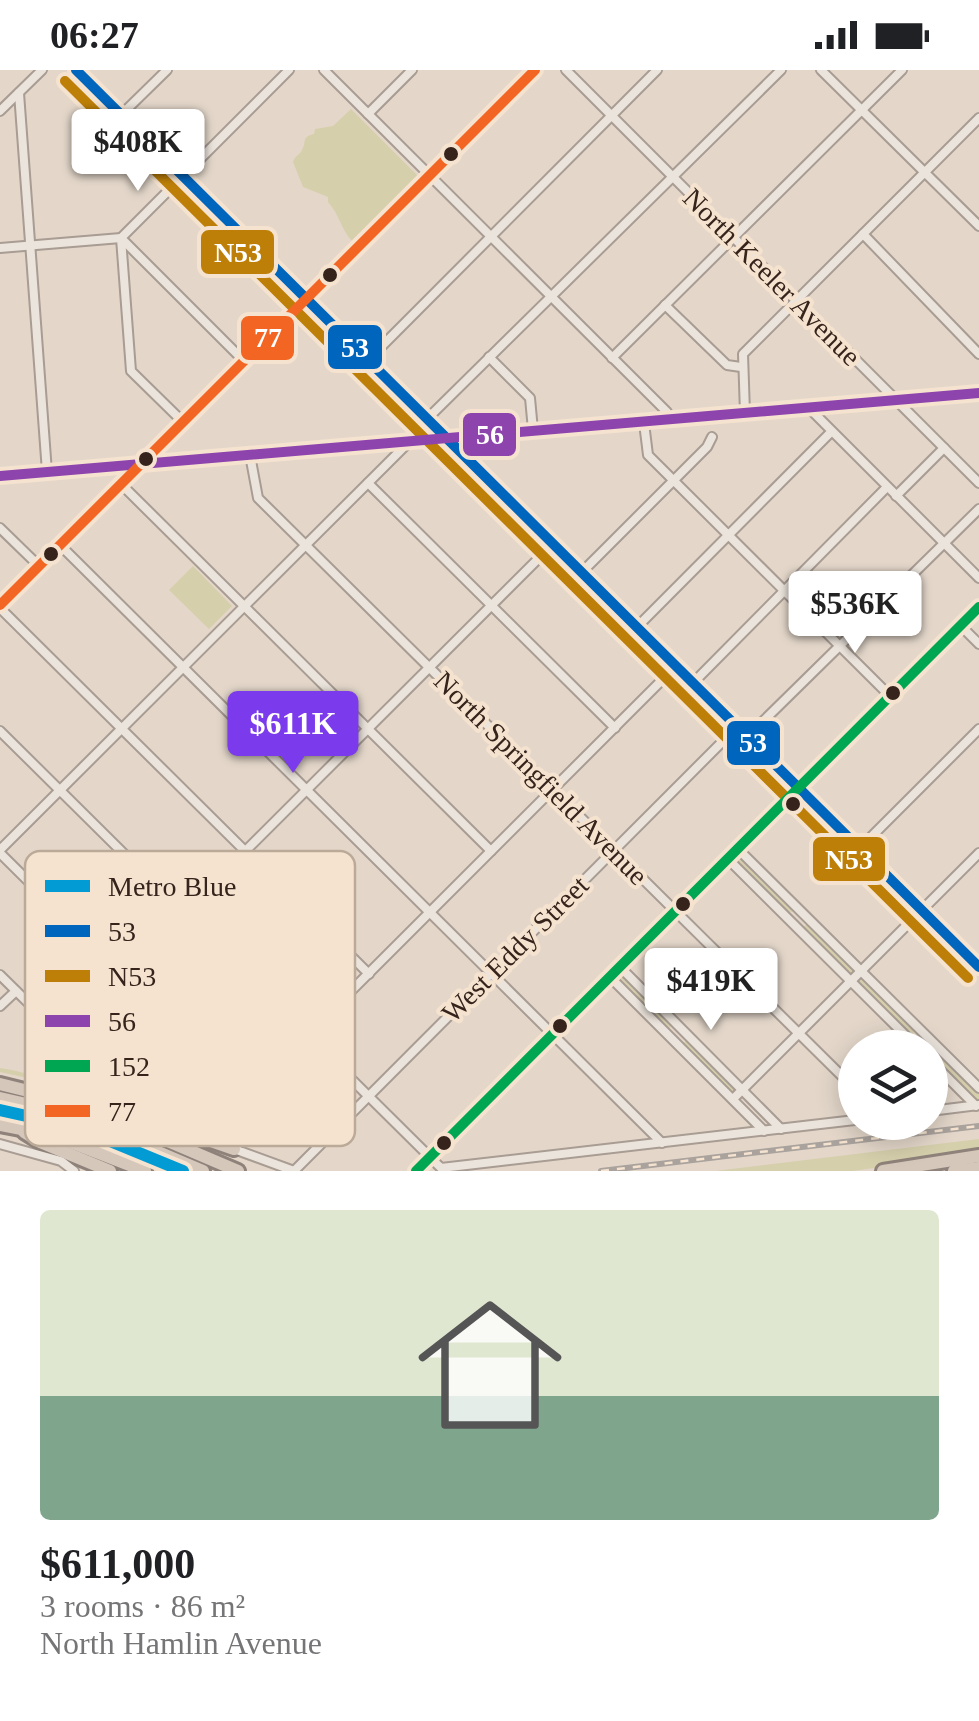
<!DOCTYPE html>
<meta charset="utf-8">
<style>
:root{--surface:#fff;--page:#f6f6f6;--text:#202124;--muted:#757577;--line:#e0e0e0;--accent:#7c3aed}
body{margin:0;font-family:"Times New Roman",serif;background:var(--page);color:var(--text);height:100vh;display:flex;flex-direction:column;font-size:38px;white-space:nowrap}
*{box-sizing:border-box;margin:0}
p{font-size:32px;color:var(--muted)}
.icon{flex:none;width:55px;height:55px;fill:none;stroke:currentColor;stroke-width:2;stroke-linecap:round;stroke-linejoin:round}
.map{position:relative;height:1101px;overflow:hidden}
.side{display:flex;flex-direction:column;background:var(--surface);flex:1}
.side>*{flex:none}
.fabs{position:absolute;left:838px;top:960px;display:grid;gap:20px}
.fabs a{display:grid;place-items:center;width:110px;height:110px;border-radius:50%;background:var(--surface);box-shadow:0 5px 25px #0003;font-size:50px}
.price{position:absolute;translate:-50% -85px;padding:0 22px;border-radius:10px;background:#fff;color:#222;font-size:32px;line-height:65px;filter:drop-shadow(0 2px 5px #0008)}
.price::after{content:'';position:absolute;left:50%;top:60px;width:30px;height:22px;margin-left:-15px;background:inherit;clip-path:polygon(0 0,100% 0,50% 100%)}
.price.selected{background:var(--accent);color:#fff}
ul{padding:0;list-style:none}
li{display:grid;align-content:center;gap:20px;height:530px;padding:0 40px}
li+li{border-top:2px solid var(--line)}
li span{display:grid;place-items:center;height:310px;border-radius:10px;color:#555}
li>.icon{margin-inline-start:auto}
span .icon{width:180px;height:180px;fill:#fffc;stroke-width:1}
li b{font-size:42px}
.status{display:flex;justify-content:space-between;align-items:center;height:70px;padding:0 50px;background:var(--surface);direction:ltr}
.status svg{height:28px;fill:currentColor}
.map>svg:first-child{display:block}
</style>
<div class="status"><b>06:27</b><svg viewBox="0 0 49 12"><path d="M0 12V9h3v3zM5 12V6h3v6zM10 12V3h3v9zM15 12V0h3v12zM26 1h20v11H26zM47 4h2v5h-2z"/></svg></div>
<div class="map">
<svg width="979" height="1101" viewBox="0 0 979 1101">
<rect width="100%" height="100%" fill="#e4d7ca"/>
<g fill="#d6cfac">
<path d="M351 39 418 106 352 171C340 158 340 145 328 132V127L303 117 293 92C295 85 300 85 302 80 307 71 301 67 314 64L315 59 333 56Z"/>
<polygon points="193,496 232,536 209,559 169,520"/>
<polygon points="738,787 742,787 788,832 792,842 784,841 734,791"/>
<polygon points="808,853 853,897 856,902 852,906 802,859"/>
<polygon points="620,906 624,906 672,954 671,957 667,959 618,911"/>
<polygon points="860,907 915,959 913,964 909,965 857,913"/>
<polygon points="687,970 737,1019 734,1023 683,978 682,974"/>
<polygon points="928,975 933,976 979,1021 979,1030 974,1031 930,987"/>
<path d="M0 998C29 1002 55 1013 84 1020L100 1011 129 1038 73 1018 0 1002Z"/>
<polygon points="979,1069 979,1083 853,1101 715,1101"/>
</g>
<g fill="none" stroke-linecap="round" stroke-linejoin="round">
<defs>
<g id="minor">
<polyline points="324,0 667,342 668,351"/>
<polyline points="566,0 979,413"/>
<polyline points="821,0 979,156"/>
<polyline points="19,23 47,402"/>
<polyline points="0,41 42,0"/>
<polyline points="368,44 412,0"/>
<polyline points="121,45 167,0"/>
<polyline points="863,164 979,284"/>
<polyline points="121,168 131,301 183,352"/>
<polyline points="121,168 244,291"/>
<polyline points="0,178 121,168 289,0"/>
<polyline points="665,235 727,295 741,297"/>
<polyline points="489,287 530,328 533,360"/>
<polyline points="612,288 902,0"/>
<polyline points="368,290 657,0"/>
<polyline points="809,338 979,508"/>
<polyline points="745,343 743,284 979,48"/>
<polyline points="427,349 781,0"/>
<polyline points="644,353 648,385 890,626"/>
<polyline points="250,385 258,428 855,1019"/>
<polyline points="368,413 615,658"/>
<polyline points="121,414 491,781"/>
<polyline points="896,426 944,378"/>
<polyline points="0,458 39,496"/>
<polyline points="60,475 662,1073"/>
<polyline points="582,502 707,377 712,367"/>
<polyline points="0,538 369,904"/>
<polyline points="961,556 979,574"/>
<polyline points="637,557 831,362"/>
<polyline points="693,613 887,417"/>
<polyline points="0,661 441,1098 855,1050"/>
<polyline points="747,667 979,439"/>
<polyline points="860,778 979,659"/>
<polyline points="738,779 979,1018"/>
<polyline points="0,780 410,371"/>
<polyline points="0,783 246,1027"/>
<polyline points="728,789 918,978"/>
<polyline points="620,897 781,1059"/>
<polyline points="0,905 131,1034 214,1058 234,1079 294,1101"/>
<polyline points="610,907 764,1061"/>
<polyline points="0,936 16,921"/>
<polyline points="61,965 553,474"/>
<polyline points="930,990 976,1036"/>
<polyline points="733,1029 979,783"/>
<polyline points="930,1041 979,1035"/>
<polyline points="214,1058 676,596"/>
<polyline points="0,1074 61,1091 74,1101"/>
<polyline points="294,1101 737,657"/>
<polyline points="416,1101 979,537"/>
</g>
<g id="major">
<polyline points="76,0 979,897"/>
<polyline points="0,406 979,323"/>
<polyline points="0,535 535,0"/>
</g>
<g id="highway">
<polyline points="0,1014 81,1034 238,1101"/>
<polyline points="76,1024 234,1079"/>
<polyline points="0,1028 66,1043 203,1101"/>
<polyline points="0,1055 52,1065 145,1101"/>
<polyline points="24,1062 40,1072 110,1101"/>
<polyline points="883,1101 979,1086"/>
<polyline points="954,1101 979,1098"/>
</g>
</defs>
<use href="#minor" stroke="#a89c93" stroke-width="12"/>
<use href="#major" stroke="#8e827a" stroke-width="15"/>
<use href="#highway" stroke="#8e827a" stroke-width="18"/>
<use href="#minor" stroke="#ebe4dc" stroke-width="8"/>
<use href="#major" stroke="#e2d8cd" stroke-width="10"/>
<use href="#highway" stroke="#d6c7bb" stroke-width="12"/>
<defs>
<polyline id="rail" points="601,1101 979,1056"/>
</defs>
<use href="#rail" stroke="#aaa29c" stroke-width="6"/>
<use href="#rail" stroke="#f5e3cf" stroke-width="2.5" stroke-dasharray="8" stroke-linecap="butt"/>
<defs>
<polyline id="bus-1" points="76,0 979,897"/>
<polyline id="bus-2" points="65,11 968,908"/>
<polyline id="bus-3" points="0,406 979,323"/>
<polyline id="bus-4" points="416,1101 979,537"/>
<polyline id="bus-5" points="0,535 535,0"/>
</defs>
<use href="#bus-1" stroke="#f5e3cf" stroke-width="18"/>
<use href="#bus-2" stroke="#f5e3cf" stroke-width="18"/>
<use href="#bus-3" stroke="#f5e3cf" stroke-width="18"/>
<use href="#bus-4" stroke="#f5e3cf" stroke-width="18"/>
<use href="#bus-5" stroke="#f5e3cf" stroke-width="18"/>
<use href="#bus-1" stroke="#0065bd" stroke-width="10"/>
<use href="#bus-2" stroke="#bd7f08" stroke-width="10"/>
<use href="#bus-3" stroke="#8e44ad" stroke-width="10"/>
<use href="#bus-4" stroke="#00a651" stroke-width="10"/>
<use href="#bus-5" stroke="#f26522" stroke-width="10"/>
<defs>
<polyline id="metro-1" points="0,1040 76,1057 183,1101"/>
</defs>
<use href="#metro-1" stroke="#f5e3cf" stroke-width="20"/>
<use href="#metro-1" stroke="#039bd4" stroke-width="12"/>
</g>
<g fill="#36241c" stroke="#f5e3cf" stroke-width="4">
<circle cx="451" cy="84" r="9"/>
<circle cx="330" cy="205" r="9"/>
<circle cx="146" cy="389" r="9"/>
<circle cx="51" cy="484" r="9"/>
<circle cx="893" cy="623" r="9"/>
<circle cx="793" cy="734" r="9"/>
<circle cx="683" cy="834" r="9"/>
<circle cx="560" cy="956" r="9"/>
<circle cx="444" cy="1073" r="9"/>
</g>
<g text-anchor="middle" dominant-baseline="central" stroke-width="8" stroke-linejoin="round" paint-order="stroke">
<g font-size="28" fill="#36241c" stroke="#f5e3cf">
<text transform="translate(772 207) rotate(45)">North Keeler Avenue</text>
<text transform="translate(541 708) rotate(45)">North Springfield Avenue</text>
<text transform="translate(515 879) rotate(-45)">West Eddy Street</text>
</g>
</g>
<rect x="25" y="781" width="330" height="295" rx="15" fill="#f5e3cf" stroke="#bcaa99" stroke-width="2.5"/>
<rect x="45" y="810" width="45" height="12" fill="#039bd4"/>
<rect x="45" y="855" width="45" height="12" fill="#0065bd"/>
<rect x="45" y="900" width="45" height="12" fill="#bd7f08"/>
<rect x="45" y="945" width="45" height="12" fill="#8e44ad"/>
<rect x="45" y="990" width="45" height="12" fill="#00a651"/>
<rect x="45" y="1035" width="45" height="12" fill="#f26522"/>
<g font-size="28" fill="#36241c">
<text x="108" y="826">Metro Blue</text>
<text x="108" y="871">53</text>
<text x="108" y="916">N53</text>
<text x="108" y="961">56</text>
<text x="108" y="1006">152</text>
<text x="108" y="1051">77</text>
</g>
<g stroke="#f5e3cf" stroke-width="4">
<rect x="199" y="158" width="77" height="48" rx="10" fill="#bd7f08"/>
<rect x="239" y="244" width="57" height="48" rx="10" fill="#f26522"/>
<rect x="326" y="253" width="58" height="48" rx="10" fill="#0065bd"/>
<rect x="461" y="341" width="57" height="47" rx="10" fill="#8e44ad"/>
<rect x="725" y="649" width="57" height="48" rx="10" fill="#0065bd"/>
<rect x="811" y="765" width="76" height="48" rx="10" fill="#bd7f08"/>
</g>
<g font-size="28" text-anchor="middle" font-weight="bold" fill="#fff">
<text x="238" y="192">N53</text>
<text x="268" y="277">77</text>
<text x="355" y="287">53</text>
<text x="490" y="374">56</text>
<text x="753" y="682">53</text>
<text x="849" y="799">N53</text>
</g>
</svg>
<div class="fabs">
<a><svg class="icon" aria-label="layers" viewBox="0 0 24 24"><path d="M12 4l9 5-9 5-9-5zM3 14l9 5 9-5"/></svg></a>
</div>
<b class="price" style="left:138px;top:124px">$408K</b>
<b class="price" style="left:855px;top:586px">$536K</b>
<b class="price selected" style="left:293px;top:706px">$611K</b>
<b class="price" style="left:711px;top:963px">$419K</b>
</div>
<section class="side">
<ul>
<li><span style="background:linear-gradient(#dfe7d0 60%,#7fa58c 0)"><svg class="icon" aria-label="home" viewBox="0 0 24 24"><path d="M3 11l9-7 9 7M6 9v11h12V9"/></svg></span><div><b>$611,000</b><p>3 rooms · 86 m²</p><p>North Hamlin Avenue</p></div></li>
</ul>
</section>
